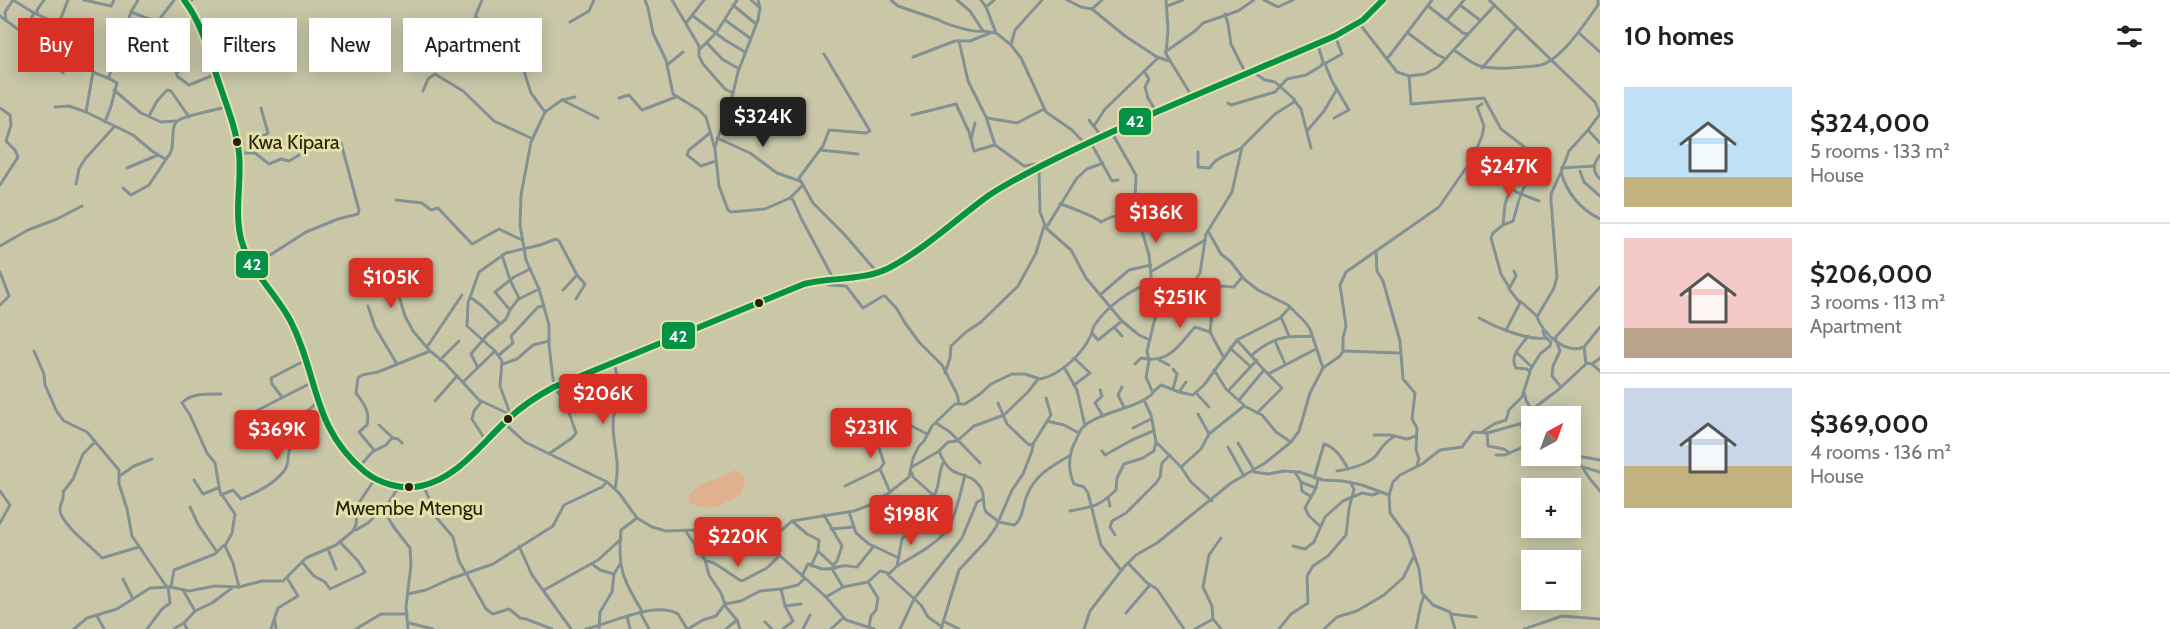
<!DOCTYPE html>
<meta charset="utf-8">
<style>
:root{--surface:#fff;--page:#f6f6f6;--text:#222;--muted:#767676;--line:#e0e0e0;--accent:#d93025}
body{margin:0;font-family:Cabin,sans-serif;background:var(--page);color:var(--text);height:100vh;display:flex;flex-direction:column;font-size:22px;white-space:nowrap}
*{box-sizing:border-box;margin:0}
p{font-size:20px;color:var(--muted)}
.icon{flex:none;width:33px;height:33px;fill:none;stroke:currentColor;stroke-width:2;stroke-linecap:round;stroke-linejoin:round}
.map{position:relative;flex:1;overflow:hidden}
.side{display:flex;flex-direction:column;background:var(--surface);width:570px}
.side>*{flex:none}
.top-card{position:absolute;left:18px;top:18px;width:570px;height:54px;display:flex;gap:12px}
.needle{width:39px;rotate:41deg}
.tools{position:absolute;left:1521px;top:406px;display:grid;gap:12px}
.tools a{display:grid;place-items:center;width:60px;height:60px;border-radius:0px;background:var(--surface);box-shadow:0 3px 15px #0003;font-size:30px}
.price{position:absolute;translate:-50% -51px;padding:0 14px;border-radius:6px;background:var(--accent);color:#fff;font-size:20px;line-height:39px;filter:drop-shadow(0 2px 3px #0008)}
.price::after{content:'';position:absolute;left:50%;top:36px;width:18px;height:14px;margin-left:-9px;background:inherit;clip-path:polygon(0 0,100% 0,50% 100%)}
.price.active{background:#222;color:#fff}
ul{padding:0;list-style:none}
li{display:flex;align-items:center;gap:18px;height:150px;padding:0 24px}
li+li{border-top:2px solid var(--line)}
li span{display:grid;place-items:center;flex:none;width:168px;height:120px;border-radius:0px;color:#555}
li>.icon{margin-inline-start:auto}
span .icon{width:72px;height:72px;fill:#fffc;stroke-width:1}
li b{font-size:26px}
h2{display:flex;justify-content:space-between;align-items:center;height:72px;padding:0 24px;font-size:26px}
.tag{padding:0 21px;border-radius:0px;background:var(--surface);box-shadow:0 3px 15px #0003;font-size:21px;line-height:54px}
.tag.active{background:var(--accent);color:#fff}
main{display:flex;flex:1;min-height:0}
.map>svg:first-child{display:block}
</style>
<main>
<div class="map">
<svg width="1600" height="629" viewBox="0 0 1600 629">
<rect width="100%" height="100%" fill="#c9c7a8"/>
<path fill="#dfb18f" d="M735 470 743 474 745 483 741 495C722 504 709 514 689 502V494L699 486Z"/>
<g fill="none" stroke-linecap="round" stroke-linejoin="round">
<g stroke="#849192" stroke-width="3">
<polyline points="84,0 111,6 114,0"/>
<polyline points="482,0 475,17 489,25 504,24 507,26 515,43 531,93 545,112 531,142 521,195 520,225 526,260 539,289 549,325 549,345 554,387 565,401 576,433 572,438 550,453"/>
<polyline points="645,0 648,8 653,33 666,60 673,94 699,110 706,117 715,149 719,186 728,210 731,212 765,209 790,198 793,200 801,218 833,278"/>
<polyline points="672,0 699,46 699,56 703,64 725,89 733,93"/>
<polyline points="751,0 760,8"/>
<path d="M891 0 898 6 939 20C947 25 975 33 983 31"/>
<polyline points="957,0 970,11 983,31 996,33"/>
<polyline points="981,0 986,7 996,33 1010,44"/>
<polyline points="1042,0 1015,30 1011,45 1021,58 1046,112 1072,130 1086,145"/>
<polyline points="1067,0 1081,7 1092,9 1102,0"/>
<polyline points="1166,0 1168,30 1166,54 1193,98"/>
<polyline points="1264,0 1278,7 1293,0"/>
<polyline points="1489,0 1595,102 1600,114 1588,130 1600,143"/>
<polyline points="187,5 192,0"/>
<polyline points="733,5 756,24"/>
<polyline points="1460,5 1480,20"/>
<polyline points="1167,6 1183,0"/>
<polyline points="1428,6 1463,33 1468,34"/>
<polyline points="986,7 994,0"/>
<polyline points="1092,9 1125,36 1157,57 1169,61"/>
<polyline points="131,12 149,19 159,20 174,0"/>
<polyline points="37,14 37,10 44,0"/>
<polyline points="1225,14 1228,24 1231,44 1246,74"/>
<polyline points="0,16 19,30 29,23 34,13"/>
<polyline points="693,16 725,40 745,52"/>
<polyline points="1448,19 1464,0"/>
<polyline points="161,20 176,43 188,50 183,68 176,73 178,77 189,85 216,74"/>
<polyline points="725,20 750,38"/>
<polyline points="6,21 5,12 13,0 34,13 59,24"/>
<polyline points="570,22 589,11 594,0"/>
<polyline points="686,23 704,0"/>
<polyline points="1359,23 1397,72 1409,76 1425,74 1438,67 1494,6"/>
<polyline points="1408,33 1436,54 1446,59"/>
<polyline points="1579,33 1600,52"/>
<polyline points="959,41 968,81 986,117 995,145 1024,166 1048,162"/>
<polyline points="707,43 722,59 739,69"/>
<polyline points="701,48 716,33 737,0"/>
<path d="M1454 50C1477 67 1480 69 1509 68 1519 67 1531 67 1541 65 1562 59 1586 22 1598 5V0"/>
<polyline points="1165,52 1195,31 1203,23 1238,11 1254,0"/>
<polyline points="824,54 870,131 866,133 829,130 823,146 799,178 813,203 844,234 876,271"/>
<polyline points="913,57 955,41 970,41 990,33"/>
<polyline points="1387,59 1432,0"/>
<polyline points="1324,64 1342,54 1335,36"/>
<polyline points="1325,64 1332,81 1349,110 1334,118"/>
<polyline points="667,65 683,52"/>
<polyline points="1482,68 1517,27"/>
<polyline points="1144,71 1149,79 1145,87 1148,98 1157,113"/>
<polyline points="63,73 47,59 46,56 68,0"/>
<path d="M1409 76 1411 104 1484 98 1501 129 1540 159C1541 170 1532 176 1526 184 1519 194 1517 209 1513 221L1503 225"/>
<path d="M110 79 93 72 86 112 133 135 152 151 165 159C179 151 167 126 179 120 187 115 216 110 226 107"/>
<polyline points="114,90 141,113 161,122 176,121"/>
<polyline points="423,91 428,79 435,74 463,91 494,121 533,139"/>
<polyline points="619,98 629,95 642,110 676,97"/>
<polyline points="562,100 598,118"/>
<polyline points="1294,100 1301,109 1311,148"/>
<polyline points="729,103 744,109 755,117"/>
<polyline points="1228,103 1231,105 1275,92 1287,79 1306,75 1321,66 1323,62 1318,45"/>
<polyline points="55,107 69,106 86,112"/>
<polyline points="0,108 10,115 11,125 6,141 15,150 18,157 0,185"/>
<polyline points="545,112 562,100 575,97"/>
<polyline points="912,115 956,104 969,132 974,151 995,145"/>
<polyline points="149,116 157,101 167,90 171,91 189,117"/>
<polyline points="987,118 1017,123 1044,109"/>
<polyline points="1089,120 1102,137"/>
<polyline points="105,122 111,106 117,83 110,79 109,76 120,49 131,12 138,0"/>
<polyline points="1094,126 1105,109 1158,58"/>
<path d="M1588 130 1569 151 1561 172C1567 193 1580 209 1600 219"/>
<polyline points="1307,131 1324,111 1337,89"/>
<polyline points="710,133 689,150 687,155 701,166 716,161"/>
<path d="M1112 133 1136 175 1135 200 1138 217 1149 255 1155 318 1147 351 1149 361 1146 377 1153 393C1138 409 1100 411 1083 427 1079 431 1077 439 1074 444 1068 457 1068 470 1074 484L1084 487 1088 493 1101 545 1121 570"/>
<polyline points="717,138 750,153 777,173 800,181"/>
<polyline points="971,139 975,123"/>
<polyline points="1091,143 1112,181 1118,180"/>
<polyline points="715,147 733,93 738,72 758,20 760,8 758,0"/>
<polyline points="820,150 858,154"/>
<polyline points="252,152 252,137 265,135 268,133 261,108"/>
<path d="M1198 152V167L1210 168C1216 156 1230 155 1241 148"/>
<polyline points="239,153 255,153 269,164 281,159 289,161 299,155"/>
<path d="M1600 155C1593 164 1592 171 1600 179"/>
<polyline points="1474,156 1516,192 1539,201"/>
<polyline points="127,168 158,155"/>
<polyline points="1561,168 1594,166"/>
<polyline points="1039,169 1040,212 1046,228 1071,250 1086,278 1122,321 1139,335 1150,340"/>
<polyline points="1580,171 1584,182 1600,196"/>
<path d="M1561 172 1551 194V201L1557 277 1554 288 1537 317C1543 333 1565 355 1584 347"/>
<polyline points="76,184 79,169 85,159 114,127"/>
<polyline points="123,188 131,195 149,185 167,158"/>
<polyline points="790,198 803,185"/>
<polyline points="396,200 422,203 431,210 438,208 472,244 499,229 522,240"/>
<path d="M1060 204C1065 205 1098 218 1101 222L1111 217 1120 216 1135 201"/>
<polyline points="1046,228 1077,178 1087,169 1103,163"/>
<polyline points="0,246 28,230 57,219 82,206"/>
<polyline points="1376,251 1377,271 1383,281 1400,341 1403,379 1415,393 1412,419 1417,428 1416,450 1419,459 1417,465"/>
<polyline points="253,266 306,232 338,219 358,214 359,210 341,143 338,143 335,150"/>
<polyline points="1152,271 1205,240"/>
<polyline points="0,272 9,296 0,305"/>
<polyline points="818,281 830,285 846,286 863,308 883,296 885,296 897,309 905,323 919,342 942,365 957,394 959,403"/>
<polyline points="1193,282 1207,288 1210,294 1213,303 1210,332 1224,358"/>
<polyline points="395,283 405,316 413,331 430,351 445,363 479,400 509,414"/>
<polyline points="1509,287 1501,274 1491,238 1493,233 1503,225 1505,204 1511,188"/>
<polyline points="563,290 577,275"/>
<polyline points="1101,294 1129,270 1151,265"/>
<polyline points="1211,294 1219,286 1234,287 1242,277"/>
<polyline points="470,297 482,306 500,324"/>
<polyline points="519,299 539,289"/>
<polyline points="1520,301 1537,316"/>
<polyline points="1141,302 1150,313 1154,315"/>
<polyline points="368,306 375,327 397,364"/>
<polyline points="510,310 495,292 514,277 530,269"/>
<polyline points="1281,317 1289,336"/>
<polyline points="1155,318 1174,297 1196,279 1200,273 1206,234 1232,192 1242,147 1275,114 1294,102 1294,99 1275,82 1265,80 1253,72"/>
<path d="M1479 318C1495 327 1528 341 1546 338"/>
<polyline points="1114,327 1122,336"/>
<polyline points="1506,330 1520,303 1509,289 1516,276 1514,271"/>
<polyline points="1092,333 1098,340 1122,321"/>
<polyline points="1237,340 1264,370 1239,400"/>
<polyline points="1275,341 1285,364"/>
<polyline points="427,347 462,295"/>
<polyline points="1230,348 1250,366"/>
<polyline points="34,351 44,374 45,385 57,412 64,421 87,432 119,470 119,484 127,509 132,536 166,586"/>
<polyline points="1343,351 1400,353"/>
<polyline points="1516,352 1532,367"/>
<polyline points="499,355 513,343 511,336 538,307 544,306"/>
<path d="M1252 355C1261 347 1274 339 1287 337 1295 336 1304 337 1312 336"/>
<polyline points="1074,358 1090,373 1074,385"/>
<polyline points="440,360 459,341"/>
<polyline points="1159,360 1169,365"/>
<path d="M614 362C616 372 620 384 619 395 617 405 613 412 613 423 613 449 621 460 615 489"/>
<polyline points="1587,363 1592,364 1600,371"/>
<polyline points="503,364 517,359 533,345 549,341"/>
<path d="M1135 364 1141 358C1169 364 1178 346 1195 327L1210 332"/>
<polyline points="1592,364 1600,358"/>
<polyline points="477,366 471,354 487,335 506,319 510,310 519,298 510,280 502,255"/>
<polyline points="1064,367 1077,390 1085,426"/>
<polyline points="1323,368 1340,356 1343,351 1343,338 1346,326 1340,285 1346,272 1439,207 1473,158 1482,136 1484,126 1477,107 1482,104"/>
<polyline points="1173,369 1177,374 1173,389"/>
<polyline points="1214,370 1226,389 1246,407 1262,415 1276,432 1291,442"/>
<polyline points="1530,370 1540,354 1550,346 1551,342 1545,337 1543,331"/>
<polyline points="945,373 950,358 951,346 966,332 981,322 1018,286 1036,253 1044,226"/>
<polyline points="1268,374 1316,349"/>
<polyline points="463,382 495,351"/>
<polyline points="1122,387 1118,395 1124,407"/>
<polyline points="1561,387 1552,376 1553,366 1560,351 1555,338 1600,287"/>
<polyline points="1100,390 1102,396 1095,403 1103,416"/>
<polyline points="1228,391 1257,360"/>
<polyline points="1153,392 1161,385 1179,392 1193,395 1204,385 1237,340 1280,318 1290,307"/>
<polyline points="1179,392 1186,382"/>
<polyline points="1524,392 1526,400 1536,417"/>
<polyline points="1196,393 1209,407"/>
<path d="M221 394C207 394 191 393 182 403L190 415 207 453 215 463 220 492 235 514 232 533 225 546 233 563 239 587"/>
<polyline points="282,397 272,384 271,378 304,361"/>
<polyline points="1144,400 1151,415 1156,442 1181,467 1191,482 1212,501"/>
<polyline points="435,401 457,376"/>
<polyline points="481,402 474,411 472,419 486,441"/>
<polyline points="998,403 1007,424 1029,445 1033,444"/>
<polyline points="256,411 311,383"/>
<polyline points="1257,413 1282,388 1264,370"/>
<polyline points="1198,414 1209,434"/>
<polyline points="511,416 500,386 502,361 495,351 467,326 468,303 479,272 506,253 540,245 556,239 559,241 577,275 585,284 576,299"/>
<polyline points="1047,421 1064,425 1079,433"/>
<polyline points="504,423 525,442 607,482 619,493 637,518 652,527 666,531 696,530 734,540 766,543 826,597 846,620 874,629"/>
<polyline points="936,423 950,432 980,463"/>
<polyline points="1520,424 1523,428 1532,429"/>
<polyline points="379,425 393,438"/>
<polyline points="877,428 874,433 884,463 880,469 890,492"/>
<polyline points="1133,428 1151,419"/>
<path d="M282 432 279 425C286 417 297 417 306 412 310 410 314 405 317 402"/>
<path d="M1482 432 1494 424 1506 420 1509 410 1522 397 1530 372 1527 369 1516 368C1509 356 1521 346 1528 336"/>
<polyline points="1532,432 1532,439"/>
<polyline points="1487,433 1488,446 1504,449 1510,453"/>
<polyline points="1374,435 1390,435 1407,439 1416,436"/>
<polyline points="876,437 890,433 906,423 927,434"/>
<path d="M95 442 83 454 73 479 63 492C65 500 59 504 60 511 63 526 91 546 102 558L139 547"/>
<polyline points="1238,443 1254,470"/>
<polyline points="1228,447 1244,476"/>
<polyline points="374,451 386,445 392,438 398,439 402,443"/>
<path d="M939 451C952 485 967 466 981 488 985 495 982 505 986 512L999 522 1014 525C1023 520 1023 504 1027 495 1036 474 1051 467 1069 456"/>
<polyline points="1102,451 1105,455 1132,440 1153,431"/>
<path d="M1570 453C1576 457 1592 458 1600 460"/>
<polyline points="1496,455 1505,455 1532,443"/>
<polyline points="1575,456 1590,479 1600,491"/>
<path d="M360 466 374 450 359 432 367 425C370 411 364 404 356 393L358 378 362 375 378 372 430 351"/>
<polyline points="912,467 939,451 948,442 957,441 974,426 1004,415 1028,392 1038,379"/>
<polyline points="1181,467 1201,449 1209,434 1244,406"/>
<polyline points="1583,467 1600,472"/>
<path d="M1337 471C1349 469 1370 465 1378 453 1383 445 1386 442 1395 436"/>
<polyline points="1254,472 1268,474 1284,471 1299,472 1323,480 1343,481 1362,485 1389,495"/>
<polyline points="1295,472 1301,482 1302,491 1310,496"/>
<polyline points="912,473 913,477 932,494 933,497 917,523 902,539 897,566 888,575 921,605 928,617 942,627"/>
<polyline points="121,475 134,466 152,459"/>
<path d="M1314 478 1324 444C1335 447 1343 459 1348 469"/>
<polyline points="1318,479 1316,488 1305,508 1309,516 1320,526"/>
<polyline points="194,480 203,494 218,488"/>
<polyline points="1301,482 1316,488"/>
<polyline points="423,486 435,510 436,517 453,537 459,561 486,609 493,614 509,609 520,618 526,619 552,629"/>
<polyline points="845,486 880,469"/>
<polyline points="398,488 384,510 393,526 410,548 411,565 406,607 408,629"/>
<polyline points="0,491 10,505 0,523"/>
<path d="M221 495 233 490 241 499C257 492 273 485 284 471 289 466 287 459 289 452 292 437 308 419 321 413"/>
<path d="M934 496C940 486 938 474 943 463"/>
<polyline points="1108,497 1110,506"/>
<polyline points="190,507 198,524 217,552"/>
<path d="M1070 511C1094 506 1097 508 1116 490L1117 478 1124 464 1143 458 1154 451 1156 442"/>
<polyline points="849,512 856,533 869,544 899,558"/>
<polyline points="824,515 842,546 837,561 833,565"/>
<path d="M637 518 621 530C617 567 623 580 642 611"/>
<polyline points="792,521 807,534 819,540 818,551 836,568"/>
<polyline points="831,529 853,527"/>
<polyline points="356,530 368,523 383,508"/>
<polyline points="685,530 705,560 709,575 721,593 726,607 737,620 740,629"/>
<polyline points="1115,535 1110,527 1112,521 1126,513 1156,483 1160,477 1162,463 1170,455"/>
<path d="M767 543 792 521 854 511 870 505 890 492 909 477 913 458 919 446 924 441 932 426 955 404H965L980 394 991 384 1012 374H1025L1040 379C1061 375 1083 353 1091 335 1093 330 1092 331 1094 326 1107 306 1131 289 1153 282"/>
<polyline points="519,546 532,575 571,629"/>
<polyline points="1293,546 1305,549 1314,542 1325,517 1343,501 1362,493 1373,495 1380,492"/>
<polyline points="328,549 336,569"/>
<path d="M706 561C716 561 731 576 742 581L767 568 779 556"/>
<polyline points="302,562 314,576 325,582 330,589 362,574 365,572 358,561 340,542"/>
<polyline points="1128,563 1147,583 1157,589 1184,629"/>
<polyline points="592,564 600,570 614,574"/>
<polyline points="811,566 818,551"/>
<path d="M897 566C912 557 937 544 947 530 956 517 961 490 965 475"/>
<polyline points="832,569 843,587"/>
<path d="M802 576 808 564C826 571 824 570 842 566 847 565 852 567 857 567L874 546"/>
<polyline points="123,579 133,599"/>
<polyline points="868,582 878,598 876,610 871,616 869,627"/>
<polyline points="171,587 174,570 215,554 224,545"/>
<polyline points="183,590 195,611"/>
<polyline points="544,590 598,560 621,539"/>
<polyline points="408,594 426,590 450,579 493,564 553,526 564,505 602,487 607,482"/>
<polyline points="826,597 843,587 868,582 880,571 888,573"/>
<polyline points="785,606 801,604"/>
<polyline points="640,612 649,629"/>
<polyline points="1126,613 1150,585"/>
<polyline points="1451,614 1476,617"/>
<polyline points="97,616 104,629"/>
<polyline points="627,616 630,629"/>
<polyline points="275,621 276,629"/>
<polyline points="765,622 772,629"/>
<polyline points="945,622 959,629"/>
<polyline points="184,623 187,629"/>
<polyline points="409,623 433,629"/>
<polyline points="74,629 87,618 117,609 150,588 171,587 189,591 215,586 239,587 262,581 283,581 306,558 336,545 353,531 356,525 358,504 375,479"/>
<polyline points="147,629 162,609 170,603 168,587"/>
<polyline points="174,629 185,622 195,611 212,603 232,588"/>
<polyline points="271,629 278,608 298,596 287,578"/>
<polyline points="356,629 381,614 407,614"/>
<path d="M586 629C610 624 656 600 678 614L687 629"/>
<polyline points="599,629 600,612 612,592 614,574 620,564"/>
<polyline points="688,629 703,620 716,616 725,604 741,601 760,591 781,589"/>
<polyline points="726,629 737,620"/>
<polyline points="783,629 793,621 785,606 781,589 798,585 805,578"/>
<polyline points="803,629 810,615"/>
<polyline points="831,629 843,618"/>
<polyline points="900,629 914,599 962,538 977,502 983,499"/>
<polyline points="941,629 959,570 987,540 996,527 1012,490 1023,474 1032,451 1033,444 1051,415 1046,398"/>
<polyline points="1084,629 1090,611 1124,567 1136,555 1157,543 1231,483 1265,463 1291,442 1299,431 1310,393 1323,368 1310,329 1305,322 1288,305 1258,290 1244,279 1231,262 1221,254 1208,231"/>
<polyline points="1195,629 1213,619"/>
<polyline points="1221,629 1213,619 1212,606 1203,587 1209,555 1221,538"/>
<polyline points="1279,629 1291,614 1308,603 1307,576 1313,566 1328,556 1346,535 1349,509 1354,489 1350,482"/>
<polyline points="1324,629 1337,617 1357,611 1384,595 1403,578 1414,556"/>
<polyline points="1416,629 1421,604 1424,596"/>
<polyline points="1455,629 1450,612 1433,605 1422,593 1419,569 1408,537 1390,513 1389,495 1393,482 1400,475 1422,464 1440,450 1462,447 1473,432 1487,433 1523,423 1534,408 1558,390 1586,364 1584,347 1600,327"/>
<polyline points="1524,629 1562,616 1600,619"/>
</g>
<path stroke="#808e8a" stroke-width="5" d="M184 0C201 21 209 48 216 74 224 100 236 125 239 153 242 183 233 207 241 239 249 270 275 292 290 320 318 374 312 437 369 475 384 485 403 490 421 486 459 478 484 440 513 415 525 404 539 395 554 387L804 284 819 280 863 276 887 269 920 248 990 195 1039 167 1138 121 1335 36 1363 20 1383 0"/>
<defs>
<path id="bus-1" d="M184 0C203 25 209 54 219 83 227 106 236 129 239 153 242 181 234 210 241 239 249 270 275 292 290 320 319 376 311 427 365 472 380 484 402 490 421 486 456 478 478 448 503 424 518 409 535 397 554 387L804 284C831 277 863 281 889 268 925 249 955 220 988 196 1004 185 1022 176 1039 167 1135 118 1236 79 1335 36L1363 20 1383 0"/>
</defs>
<use href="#bus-1" stroke="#e4e0a8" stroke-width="10"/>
<use href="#bus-1" stroke="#059246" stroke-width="6"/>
</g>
<g fill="#23220b" stroke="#e4e0a8" stroke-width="2">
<circle cx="237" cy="142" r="5"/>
<circle cx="759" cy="303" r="5"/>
<circle cx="508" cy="419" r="5"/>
<circle cx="409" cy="487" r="5"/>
</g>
<g text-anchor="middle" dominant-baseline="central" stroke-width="6" stroke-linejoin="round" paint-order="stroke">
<g font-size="20" fill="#23220b" stroke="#e4e0a8" text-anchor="start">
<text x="248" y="142">Kwa Kipara</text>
<text x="409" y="508" text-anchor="middle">Mwembe Mtengu</text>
</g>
</g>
<g stroke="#e4e0a8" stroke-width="2">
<rect x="1118" y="107" width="34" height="29" rx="6" fill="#059246"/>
<rect x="235" y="250" width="34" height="29" rx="6" fill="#059246"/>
<rect x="661" y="321" width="35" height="29" rx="6" fill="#059246"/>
</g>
<g font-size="16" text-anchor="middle" font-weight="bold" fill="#fff">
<text x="1135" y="127">42</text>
<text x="252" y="270">42</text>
<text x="678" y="342">42</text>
</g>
</svg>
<div class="tools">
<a><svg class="needle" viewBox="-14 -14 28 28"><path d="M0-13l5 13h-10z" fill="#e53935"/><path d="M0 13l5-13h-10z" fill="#767676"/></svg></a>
<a>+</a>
<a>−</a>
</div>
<b class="price active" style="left:763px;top:148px">$324K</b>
<b class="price" style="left:1509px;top:198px">$247K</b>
<b class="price" style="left:1156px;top:244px">$136K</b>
<b class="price" style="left:391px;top:309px">$105K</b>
<b class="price" style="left:1180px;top:329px">$251K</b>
<b class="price" style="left:603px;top:425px">$206K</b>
<b class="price" style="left:871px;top:459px">$231K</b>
<b class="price" style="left:277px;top:461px">$369K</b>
<b class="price" style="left:911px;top:546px">$198K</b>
<b class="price" style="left:738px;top:568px">$220K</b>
<div class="top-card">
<a class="tag active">Buy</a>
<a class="tag">Rent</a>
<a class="tag">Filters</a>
<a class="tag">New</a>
<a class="tag">Apartment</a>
</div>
</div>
<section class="side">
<h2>10 homes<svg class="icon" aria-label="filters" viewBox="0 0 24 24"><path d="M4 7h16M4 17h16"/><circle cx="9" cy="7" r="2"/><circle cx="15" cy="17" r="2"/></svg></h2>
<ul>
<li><span style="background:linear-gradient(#bfe0f5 75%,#c2b280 0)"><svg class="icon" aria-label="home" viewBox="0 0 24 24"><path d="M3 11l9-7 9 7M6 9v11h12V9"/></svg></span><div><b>$324,000</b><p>5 rooms · 133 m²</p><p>House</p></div></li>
<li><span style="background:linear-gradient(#f6c9c9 75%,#b9a48a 0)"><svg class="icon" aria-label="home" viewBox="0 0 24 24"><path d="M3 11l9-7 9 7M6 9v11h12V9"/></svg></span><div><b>$206,000</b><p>3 rooms · 113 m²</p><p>Apartment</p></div></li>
<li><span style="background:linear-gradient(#c9d6e8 65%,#c2b280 0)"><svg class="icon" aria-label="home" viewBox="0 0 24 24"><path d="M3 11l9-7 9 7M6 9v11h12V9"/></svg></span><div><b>$369,000</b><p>4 rooms · 136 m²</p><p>House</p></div></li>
</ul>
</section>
</main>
